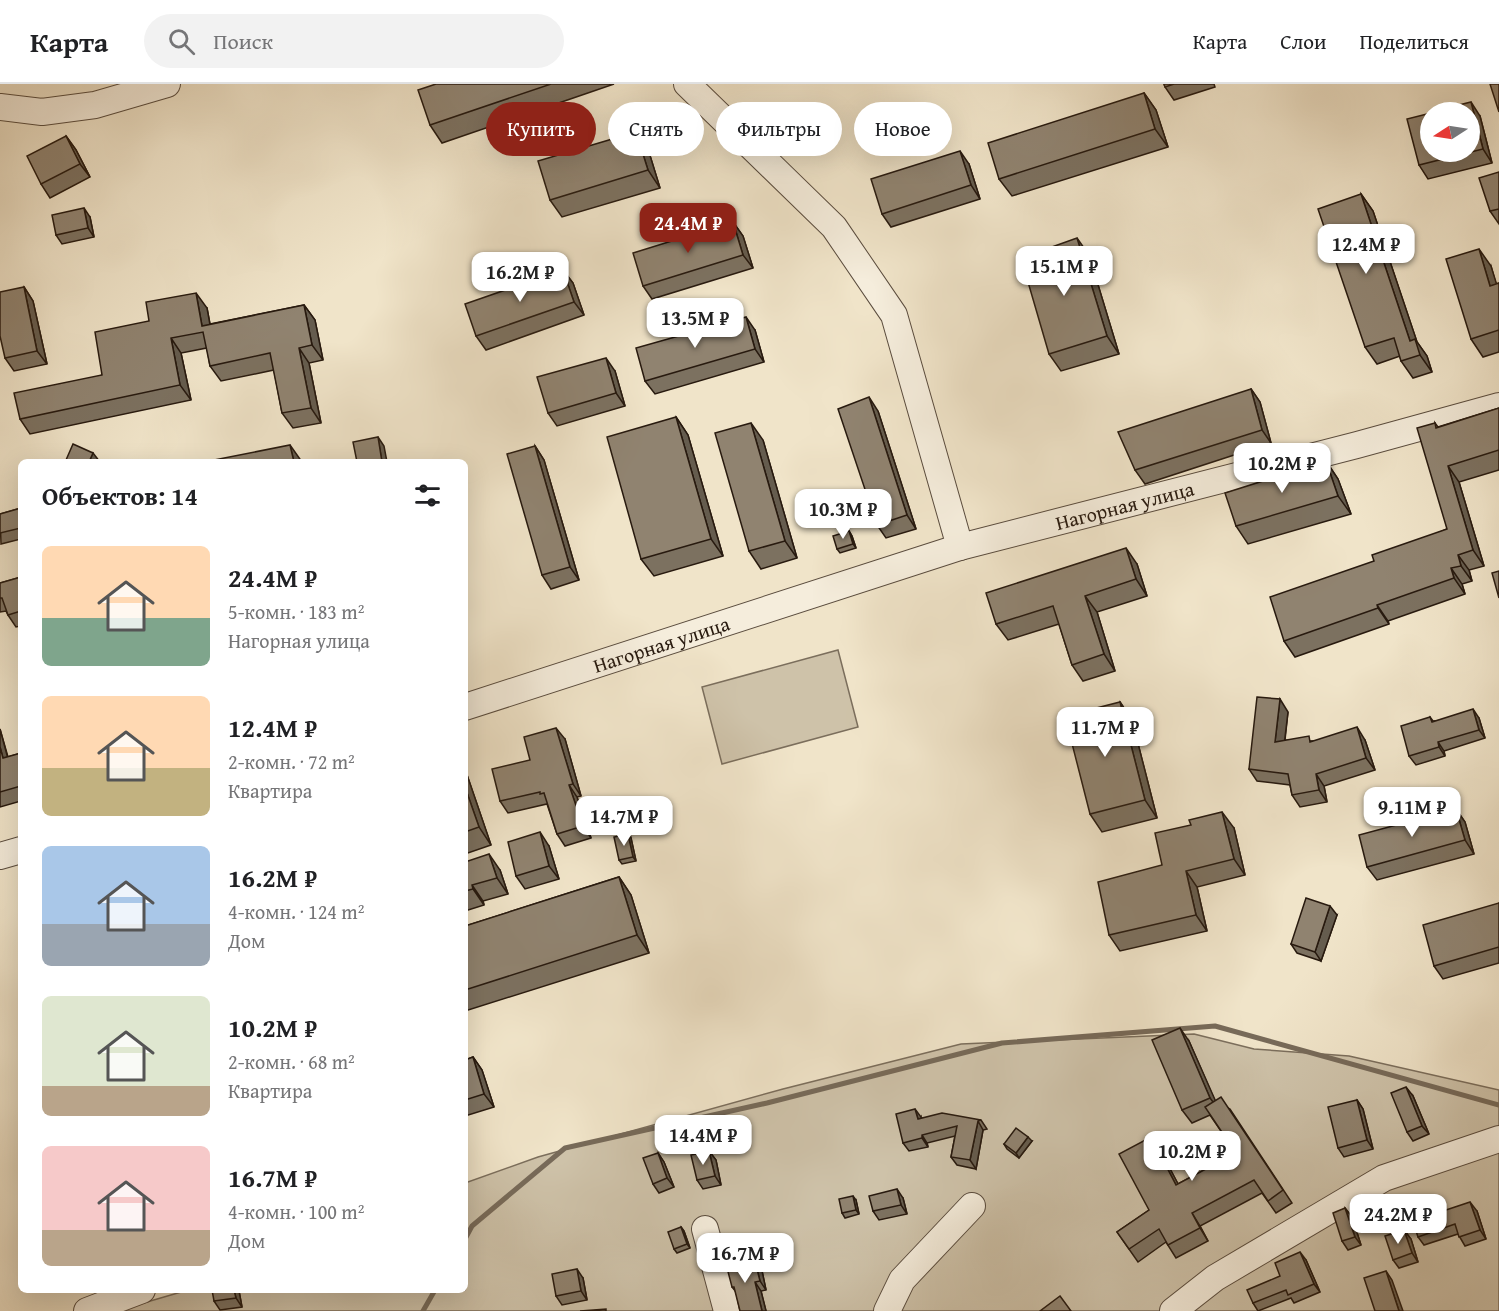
<!DOCTYPE html>
<html lang="ru">
<meta charset="utf-8">
<style>
:root{--surface:#fff;--page:#f2f2f2;--text:#202124;--muted:#757577;--line:#e0e0e0;--accent:#8f2418}
body{margin:0;font-family:"Gentium Book Plus",serif;background:var(--page);color:var(--text);height:100vh;display:flex;flex-direction:column;font-size:22px;white-space:nowrap}
*{box-sizing:border-box;margin:0}
p{font-size:20px;color:var(--muted)}
.icon{flex:none;width:33px;height:33px;fill:none;stroke:currentColor;stroke-width:2;stroke-linecap:round;stroke-linejoin:round}
.map{position:relative;flex:1;overflow:hidden}
.panel{position:absolute;left:18px;top:375px;width:450px;height:834px;display:flex;flex-direction:column;background:var(--surface);border-radius:9px;box-shadow:0 6px 24px #0002}
.panel>*{flex:none}
.top-card{position:absolute;left:486px;top:18px;width:570px;height:54px;display:flex;gap:12px}
.needle{width:39px;rotate:258deg}
.controls{position:absolute;left:1420px;top:18px;display:grid;gap:12px}
.controls a{display:grid;place-items:center;width:60px;height:60px;border-radius:50%;background:var(--surface);box-shadow:0 6px 24px #0002;font-size:30px}
.price{position:absolute;translate:-50% -51px;padding:0 14px;border-radius:12px;background:#fff;color:#222;font-size:20px;line-height:39px;filter:drop-shadow(0 2px 3px #0008)}
.price::after{content:'';position:absolute;left:50%;top:36px;width:18px;height:14px;margin-left:-9px;background:inherit;clip-path:polygon(0 0,100% 0,50% 100%)}
.price.active{background:var(--accent);color:#fff}
ul{padding:0;list-style:none}
li{display:flex;align-items:center;gap:18px;height:150px;padding:0 24px}
li span{display:grid;place-items:center;flex:none;width:168px;height:120px;border-radius:9px;color:#555}
li>.icon{margin-inline-start:auto}
span .icon{width:72px;height:72px;fill:#fffc;stroke-width:1}
li b{font-size:26px}
h2{display:flex;justify-content:space-between;align-items:center;height:72px;padding:0 24px;font-size:26px}
.chip{padding:0 21px;border-radius:27px;background:var(--surface);box-shadow:0 6px 24px #0002;font-size:21px;line-height:54px}
.chip.active{background:var(--accent);color:#fff}
header{display:flex;align-items:center;gap:36px;box-sizing:border-box;height:84px;padding:0 30px;background:var(--surface);border-bottom:2px solid var(--line)}
header strong{font-size:28px}
nav{display:flex;gap:33px;margin-inline-start:auto;font-size:21px}
.search{width:420px;height:54px;background:var(--page);display:flex;align-items:center;gap:15px;box-sizing:border-box;padding:0 21px;border-radius:33px;color:var(--muted);font-size:22px}
.map>svg:first-child{display:block}
</style>
<header>
<strong>Карта</strong>
<div class="search"><svg class="icon" aria-label="search" viewBox="0 0 24 24"><circle cx="10" cy="10" r="6"/><path d="M15 15l6 6"/></svg>Поиск</div>
<nav><a>Карта</a><a>Слои</a><a>Поделиться</a></nav>
</header>
<div class="map">
<svg width="1499" height="1227" viewBox="0 0 1499 1227">
<rect width="100%" height="100%" fill="#f0e4c9"/>
<filter id="stains"><feTurbulence type="fractalNoise" baseFrequency=".00333" numOctaves="4"/><feColorMatrix values="0 0 0 0 .2 0 0 0 0 .09 0 0 0 0 .02 0 0 0 .5 -.17"/></filter>
<radialGradient id="worn" r=".72"><stop offset=".6" stop-color="#630" stop-opacity="0"/><stop offset="1" stop-color="#630" stop-opacity=".3"/></radialGradient>
<g fill="#cec2a9" stroke="#7b6e5c" stroke-width="1.5">
<polygon points="838,566 858,643 722,680 702,603"/>
<polygon points="1194,950 1254,965 1349,972 1499,1006 1499,1227 116,1227 188,1206 465,1206 465,1099 538,1073 783,1005 961,960"/>
</g>
<g fill="none" stroke-linecap="round" stroke-linejoin="round">
<g stroke="#776a59" stroke-width="5">
<polyline points="465,1155 472,1142 565,1064 767,1019 1002,959 1215,942 1499,1021"/>
<polyline points="423,1227 435,1206"/>
</g>
<defs>
<g id="minor">
<polyline points="687,0 834,143 894,231 960,463"/>
<polyline points="0,23 42,28 95,21 167,0"/>
<path id="s1" d="M465 623 960 463 1357 361 1499 322"/>
<polyline points="0,772 21,766"/>
<polyline points="705,1145 727,1227"/>
<polyline points="87,1227 142,1206"/>
<polyline points="887,1227 902,1196 972,1122"/>
<polyline points="1173,1227 1215,1194 1384,1094 1499,1055"/>
</g>
</defs>
<use href="#minor" stroke="#5a4c3e" stroke-width="28"/>
<use href="#minor" stroke="#f5eddc" stroke-width="26"/>
</g>
<g fill="#7c7160" stroke="#281a0f" stroke-width="1.5">
<polygon points="436,0 614,0 442,59 430,41"/>
<polygon points="1164,0 1214,0 1215,3 1174,16 1165,3"/>
<polygon points="1144,9 1156,26 1168,63 1012,112 999,95"/>
<polygon points="1480,32 1492,79 1428,95 1419,81"/>
<polygon points="66,52 76,66 90,93 50,114 41,100"/>
<polygon points="648,65 660,104 562,133 550,116"/>
<polygon points="969,80 980,115 891,143 882,130"/>
<polygon points="1499,88 1499,140 1490,127"/>
<polygon points="1361,110 1373,127 1417,258 1427,272 1432,288 1413,294 1401,277 1400,272 1377,280 1365,263"/>
<polygon points="90,133 94,153 62,160 56,151"/>
<polygon points="733,138 743,152 753,184 652,215 643,202"/>
<polygon points="1089,171 1119,270 1061,287 1049,270"/>
<polygon points="1491,182 1496,200 1499,199 1499,268 1483,273 1471,255"/>
<polygon points="563,186 573,199 584,231 486,266 476,252"/>
<polygon points="24,203 33,217 47,280 14,287 5,274"/>
<polygon points="304,221 315,236 323,276 309,279 321,339 293,344 282,329 274,286 221,297 210,282 207,264 181,269 191,316 30,350 20,335 102,291 149,237 207,224 210,240"/>
<polygon points="755,246 764,278 655,310 645,297"/>
<polygon points="615,287 625,322 557,342 548,329"/>
<polygon points="1251,305 1260,318 1271,359 1145,400 1135,386"/>
<polygon points="1499,324 1499,386 1459,398 1484,482 1469,486 1472,497 1462,500 1465,510 1388,537 1389,540 1295,573 1284,557 1374,477 1447,445 1435,339 1438,343"/>
<polygon points="878,327 916,445 886,454 877,441"/>
<polygon points="676,333 688,351 723,472 654,492 641,475"/>
<polygon points="763,356 797,474 761,485 749,467"/>
<polygon points="535,362 544,376 579,496 551,505 542,491"/>
<polygon points="1326,377 1338,395 1351,430 1248,460 1236,442"/>
<polygon points="21,424 21,455 1,460 0,430"/>
<polygon points="849,447 852,452 856,464 840,469 837,465"/>
<polygon points="1137,480 1147,512 1097,528 1115,587 1083,597 1072,581 1059,540 1008,556 996,540"/>
<polygon points="21,493 21,542 16,543 8,531 6,527 0,528 0,499"/>
<polygon points="1120,618 1132,636 1157,734 1102,748 1090,730"/>
<polygon points="1288,628 1285,656 1313,657 1365,656 1375,686 1324,702 1327,718 1300,723 1292,711 1290,701 1257,697 1249,685"/>
<polygon points="1430,633 1433,637 1479,634 1485,654 1444,667 1445,672 1416,681 1409,672"/>
<polygon points="0,645 8,673 21,669 21,717 0,723"/>
<polygon points="565,655 581,712 577,713 591,754 565,762 557,750 547,720 508,729 500,717 530,676"/>
<polygon points="465,685 491,761 465,770"/>
<polygon points="1456,725 1465,738 1474,770 1377,796 1367,783"/>
<polygon points="1234,744 1245,791 1197,803 1207,847 1120,867 1109,851"/>
<polygon points="631,754 636,777 622,780 619,776"/>
<polygon points="549,762 559,795 525,805 516,792"/>
<polygon points="465,778 500,786 508,810 483,817 484,821 465,827"/>
<polygon points="619,793 631,811 649,869 465,927 465,842"/>
<polygon points="1499,819 1499,879 1443,895 1434,882"/>
<polygon points="1337,831 1321,877 1297,869 1291,860"/>
<polygon points="1189,957 1215,1017 1230,1025 1292,1119 1276,1129 1262,1109 1200,1142 1208,1157 1176,1174 1166,1158 1138,1178 1117,1148 1149,1126 1160,1066 1178,1100 1236,1069 1210,1031 1192,1039 1182,1026"/>
<polygon points="473,973 482,986 494,1023 465,1032 465,976"/>
<polygon points="1413,1012 1429,1050 1413,1057 1407,1048"/>
<polygon points="1357,1016 1363,1025 1373,1065 1344,1073 1338,1064"/>
<polygon points="921,1033 921,1034 981,1036 987,1045 983,1046 976,1085 957,1081 951,1073 955,1052 927,1059 928,1063 909,1067 903,1059"/>
<polygon points="1032,1057 1019,1074 1007,1065 1004,1060"/>
<polygon points="709,1067 716,1076 721,1101 703,1105 697,1096"/>
<polygon points="658,1069 664,1078 674,1103 659,1109 653,1100"/>
<polygon points="903,1114 907,1130 879,1136 873,1127"/>
<polygon points="1432,1115 1438,1124 1440,1128 1477,1127 1486,1155 1465,1162 1458,1150 1424,1161 1418,1153"/>
<polygon points="856,1116 859,1130 845,1134 842,1129"/>
<polygon points="1345,1124 1352,1133 1361,1161 1348,1166 1342,1157"/>
<polygon points="681,1143 684,1147 690,1164 677,1169 674,1165"/>
<polygon points="1404,1146 1411,1155 1418,1178 1399,1184 1393,1176"/>
<polygon points="754,1173 761,1182 766,1206 761,1207 766,1227 740,1227 736,1208 732,1203"/>
<polygon points="1306,1176 1320,1208 1294,1219 1291,1214 1258,1227 1253,1219 1280,1192"/>
<polygon points="583,1194 587,1216 562,1221 556,1212"/>
<polygon points="239,1207 242,1223 220,1226 214,1217"/>
</g>
<g fill="#655c4e" stroke="#281a0f" stroke-width="1.5">
<polygon points="1144,9 1156,26 1168,63 1155,45"/>
<polygon points="1471,18 1480,32 1492,79 1483,65"/>
<polygon points="636,48 648,65 660,104 648,86"/>
<polygon points="66,52 76,66 90,93 80,80"/>
<polygon points="960,67 969,80 980,115 971,101"/>
<polygon points="1361,110 1373,127 1417,258 1427,272 1432,288 1410,257"/>
<polygon points="84,124 90,133 94,153 88,144"/>
<polygon points="733,138 743,152 753,184 743,171"/>
<polygon points="1077,154 1089,171 1119,270 1107,252"/>
<polygon points="1479,165 1491,182 1499,208 1490,202"/>
<polygon points="563,186 573,199 584,231 574,218"/>
<polygon points="24,203 33,217 47,280 37,267"/>
<polygon points="196,209 207,224 213,257 202,242"/>
<polygon points="304,221 315,236 323,276 312,261"/>
<polygon points="746,233 755,246 764,278 755,265"/>
<polygon points="171,254 181,269 191,316 180,301"/>
<polygon points="299,264 309,279 321,339 311,324"/>
<polygon points="606,274 615,287 625,322 616,309"/>
<polygon points="1251,305 1260,318 1271,359 1262,346"/>
<polygon points="869,313 878,327 916,445 907,431"/>
<polygon points="676,333 688,351 723,472 711,455"/>
<polygon points="751,339 763,356 797,474 785,457"/>
<polygon points="378,353 384,362 387,378 382,378"/>
<polygon points="290,361 302,378 294,378"/>
<polygon points="535,362 544,376 579,496 570,483"/>
<polygon points="93,369 100,378 89,378"/>
<polygon points="1326,377 1338,395 1351,430 1338,412"/>
<polygon points="1448,382 1459,398 1484,482 1473,466"/>
<polygon points="849,447 852,452 856,464 853,460"/>
<polygon points="1126,464 1137,480 1147,512 1136,495"/>
<polygon points="1458,471 1469,486 1472,497 1461,482"/>
<polygon points="1451,484 1462,500 1465,510 1454,494"/>
<polygon points="1085,512 1097,528 1115,587 1104,570"/>
<polygon points="1377,521 1388,537 1389,540 1378,524"/>
<polygon points="1280,615 1288,628 1283,670 1275,658"/>
<polygon points="1120,618 1132,636 1157,734 1145,716"/>
<polygon points="1473,625 1479,634 1485,654 1479,646"/>
<polygon points="1357,643 1365,656 1375,686 1366,674"/>
<polygon points="556,644 565,655 581,712 573,700"/>
<polygon points="0,645 11,686 3,674 0,663"/>
<polygon points="1438,658 1444,667 1445,672 1439,663"/>
<polygon points="465,685 491,761 479,743 465,703"/>
<polygon points="1316,690 1324,702 1327,718 1319,706"/>
<polygon points="569,701 577,713 591,754 583,742"/>
<polygon points="1456,725 1465,738 1474,770 1465,756"/>
<polygon points="1222,728 1234,744 1245,791 1234,775"/>
<polygon points="540,748 549,762 559,795 549,782"/>
<polygon points="628,750 631,754 636,777 633,773"/>
<polygon points="489,770 500,786 508,810 497,794"/>
<polygon points="1186,787 1197,803 1207,847 1196,831"/>
<polygon points="619,793 631,811 649,869 637,851"/>
<polygon points="472,801 483,817 484,821 473,805"/>
<polygon points="1330,822 1337,831 1321,877 1315,868"/>
<polygon points="1180,944 1189,957 1220,1027 1210,1014"/>
<polygon points="473,973 482,986 494,1023 484,1010"/>
<polygon points="1406,1003 1413,1012 1429,1050 1422,1042"/>
<polygon points="1357,1016 1363,1025 1373,1065 1367,1056"/>
<polygon points="915,1025 921,1033 924,1043 918,1035"/>
<polygon points="978,1037 983,1046 976,1085 970,1076"/>
<polygon points="922,1051 927,1059 928,1063 922,1054"/>
<polygon points="1028,1053 1032,1057 1019,1074 1016,1069"/>
<polygon points="1151,1053 1160,1066 1185,1113 1176,1101"/>
<polygon points="709,1067 716,1076 721,1101 715,1092"/>
<polygon points="658,1069 664,1078 674,1103 667,1094"/>
<polygon points="897,1105 903,1114 907,1130 901,1121"/>
<polygon points="853,1112 856,1116 859,1130 856,1126"/>
<polygon points="1432,1115 1438,1124 1443,1138 1437,1129"/>
<polygon points="1470,1118 1477,1127 1486,1155 1480,1146"/>
<polygon points="1345,1124 1352,1133 1361,1161 1355,1153"/>
<polygon points="1192,1129 1200,1142 1208,1157 1200,1144"/>
<polygon points="681,1143 684,1147 690,1164 687,1160"/>
<polygon points="1404,1146 1411,1155 1418,1178 1412,1169"/>
<polygon points="1300,1168 1306,1176 1320,1208 1314,1200"/>
<polygon points="754,1173 761,1182 766,1206 760,1197"/>
<polygon points="577,1185 583,1194 587,1216 581,1207"/>
<polygon points="1386,1187 1392,1196 1403,1227 1399,1227"/>
<polygon points="755,1198 761,1207 766,1227 762,1227"/>
<polygon points="234,1206 239,1207 242,1223 236,1214"/>
</g>
<g fill="#908370" stroke="#281a0f" stroke-width="1.5">
<polygon points="436,0 551,0 430,41 418,6"/>
<polygon points="1164,0 1174,0 1165,3"/>
<polygon points="1490,0 1499,0 1499,28"/>
<polygon points="1144,9 1155,45 999,95 988,59"/>
<polygon points="1471,18 1483,65 1419,81 1407,35 1431,29 1431,68 1470,68 1470,28 1431,28"/>
<polygon points="636,48 648,86 550,116 538,77"/>
<polygon points="66,52 80,80 41,100 27,72"/>
<polygon points="960,67 971,101 882,130 871,95"/>
<polygon points="1499,88 1499,125 1490,127 1479,94"/>
<polygon points="1361,110 1410,257 1415,255 1420,271 1401,277 1394,254 1365,263 1318,125"/>
<polygon points="84,124 88,144 56,151 52,131"/>
<polygon points="733,138 743,171 643,202 633,169"/>
<polygon points="1077,154 1107,252 1049,270 1021,174"/>
<polygon points="1479,165 1490,202 1499,199 1499,246 1471,255 1446,175"/>
<polygon points="563,186 574,218 476,252 465,220"/>
<polygon points="24,203 37,267 5,274 0,252 0,208"/>
<polygon points="196,209 202,242 304,221 312,261 299,264 311,324 282,329 270,269 210,282 203,248 171,254 180,301 20,335 14,309 102,291 95,248 149,237 146,218"/>
<polygon points="746,233 755,265 645,297 636,264"/>
<polygon points="606,274 616,309 548,329 537,293"/>
<polygon points="1251,305 1262,346 1135,386 1118,348"/>
<polygon points="869,313 907,431 877,441 838,325"/>
<polygon points="1499,324 1499,366 1448,382 1473,466 1458,471 1461,482 1451,484 1454,494 1377,521 1378,524 1284,557 1270,513 1374,477 1372,471 1447,445 1417,344 1435,339 1436,344"/>
<polygon points="676,333 711,455 641,475 607,353"/>
<polygon points="751,339 785,457 749,467 715,349"/>
<polygon points="378,353 382,378 357,378 353,358"/>
<polygon points="73,360 93,369 89,378 71,378 66,376"/>
<polygon points="290,361 294,378 204,378"/>
<polygon points="535,362 570,483 542,491 507,370"/>
<polygon points="1326,377 1338,412 1236,442 1225,409"/>
<polygon points="21,424 21,444 0,449 0,430"/>
<polygon points="849,447 853,460 837,465 833,452"/>
<polygon points="1126,464 1136,495 1085,512 1104,570 1072,581 1053,522 996,540 986,509"/>
<polygon points="1499,487 1499,514 1492,489"/>
<polygon points="21,493 21,527 8,531 2,514 0,514 0,499"/>
<polygon points="1257,613 1280,615 1275,658 1309,652 1310,658 1357,643 1366,674 1316,690 1319,706 1292,711 1288,690 1249,685"/>
<polygon points="1120,618 1145,716 1090,730 1065,632"/>
<polygon points="1473,625 1479,646 1438,658 1439,663 1409,672 1401,642 1430,633 1432,638"/>
<polygon points="556,644 573,700 569,701 583,742 557,750 544,709 540,710 540,708 500,717 492,685 530,676 524,653"/>
<polygon points="0,663 3,674 21,669 21,702 0,708"/>
<polygon points="465,703 479,743 465,748"/>
<polygon points="1456,725 1465,756 1367,783 1359,751"/>
<polygon points="1222,728 1234,775 1186,787 1196,831 1109,851 1098,798 1162,781 1155,749 1191,741 1189,736"/>
<polygon points="540,748 549,782 516,792 508,758"/>
<polygon points="628,750 633,773 619,776 614,753"/>
<polygon points="489,770 497,794 472,801 473,805 465,807 465,778"/>
<polygon points="619,793 637,851 465,906 465,842"/>
<polygon points="1306,814 1330,822 1315,868 1291,860"/>
<polygon points="1499,819 1499,863 1434,882 1423,841"/>
<polygon points="1180,944 1210,1014 1182,1026 1152,956"/>
<polygon points="473,973 484,1010 465,1016 465,976"/>
<polygon points="1406,1003 1422,1042 1407,1048 1391,1009"/>
<polygon points="1221,1013 1283,1106 1268,1117 1254,1096 1192,1129 1200,1144 1168,1161 1159,1145 1129,1165 1117,1148 1149,1126 1119,1070 1151,1053 1176,1101 1236,1069 1205,1023"/>
<polygon points="1357,1016 1367,1056 1338,1064 1328,1023"/>
<polygon points="915,1025 918,1035 942,1029 981,1036 978,1037 970,1076 951,1073 957,1042 922,1051 922,1054 903,1059 896,1030"/>
<polygon points="1016,1044 1028,1053 1016,1069 1004,1060"/>
<polygon points="709,1067 715,1092 697,1096 691,1071"/>
<polygon points="658,1069 667,1094 653,1100 643,1074"/>
<polygon points="897,1105 901,1121 873,1127 869,1112"/>
<polygon points="853,1112 856,1126 842,1129 839,1115"/>
<polygon points="1432,1115 1437,1129 1470,1118 1480,1146 1459,1153 1455,1140 1418,1153 1408,1122"/>
<polygon points="1345,1124 1355,1153 1342,1157 1333,1129"/>
<polygon points="681,1143 687,1160 674,1165 668,1148"/>
<polygon points="1404,1146 1412,1169 1393,1176 1385,1152"/>
<polygon points="1300,1168 1314,1200 1288,1211 1286,1206 1253,1219 1247,1206 1280,1192 1275,1179"/>
<polygon points="754,1173 760,1197 755,1198 762,1227 740,1227 734,1203 732,1203 726,1180"/>
<polygon points="577,1185 581,1207 556,1212 552,1190"/>
<polygon points="1386,1187 1399,1227 1375,1227 1364,1194"/>
<polygon points="212,1206 234,1206 236,1214 214,1217"/>
<polygon points="1060,1212 1071,1227 1040,1227"/>
<polygon points="606,1225 606,1227 580,1227"/>
</g>
<g text-anchor="middle" dominant-baseline="central" stroke-width="5" stroke-linejoin="round" paint-order="stroke">
<g font-size="20" fill="#281a0f" stroke="#f5eddc">
<text stroke="none"><textPath href="#s1" startOffset="690">Нагорная улица</textPath></text>
<text stroke="none"><textPath href="#s1" startOffset="206">Нагорная улица</textPath></text>
</g>
</g>
<rect width="100%" height="100%" filter="url(#stains)"/>
<rect width="100%" height="100%" fill="url(#worn)"/>
</svg>
<div class="controls">
<a><svg class="needle" viewBox="-14 -14 28 28"><path d="M0-13l5 13h-10z" fill="#e53935"/><path d="M0 13l5-13h-10z" fill="#757577"/></svg></a>
</div>
<b class="price active" style="left:688px;top:170px">24.4M ₽</b>
<b class="price" style="left:1366px;top:191px">12.4M ₽</b>
<b class="price" style="left:1064px;top:213px">15.1M ₽</b>
<b class="price" style="left:520px;top:219px">16.2M ₽</b>
<b class="price" style="left:695px;top:265px">13.5M ₽</b>
<b class="price" style="left:1282px;top:410px">10.2M ₽</b>
<b class="price" style="left:843px;top:456px">10.3M ₽</b>
<b class="price" style="left:1105px;top:674px">11.7M ₽</b>
<b class="price" style="left:1412px;top:754px">9.11M ₽</b>
<b class="price" style="left:624px;top:763px">14.7M ₽</b>
<b class="price" style="left:703px;top:1082px">14.4M ₽</b>
<b class="price" style="left:1192px;top:1098px">10.2M ₽</b>
<b class="price" style="left:1398px;top:1161px">24.2M ₽</b>
<b class="price" style="left:745px;top:1200px">16.7M ₽</b>
<div class="top-card">
<a class="chip active">Купить</a>
<a class="chip">Снять</a>
<a class="chip">Фильтры</a>
<a class="chip">Новое</a>
</div>
<section class="panel">
<h2>Объектов: 14<svg class="icon" aria-label="filters" viewBox="0 0 24 24"><path d="M4 7h16M4 17h16"/><circle cx="9" cy="7" r="2"/><circle cx="15" cy="17" r="2"/></svg></h2>
<ul>
<li><span style="background:linear-gradient(#ffd9b3 60%,#7fa58c 0)"><svg class="icon" aria-label="home" viewBox="0 0 24 24"><path d="M3 11l9-7 9 7M6 9v11h12V9"/></svg></span><div><b>24.4M ₽</b><p>5-комн. · 183 m²</p><p>Нагорная улица</p></div></li>
<li><span style="background:linear-gradient(#ffd9b3 60%,#c2b280 0)"><svg class="icon" aria-label="home" viewBox="0 0 24 24"><path d="M3 11l9-7 9 7M6 9v11h12V9"/></svg></span><div><b>12.4M ₽</b><p>2-комн. · 72 m²</p><p>Квартира</p></div></li>
<li><span style="background:linear-gradient(#a9c7e8 65%,#9aa5b1 0)"><svg class="icon" aria-label="home" viewBox="0 0 24 24"><path d="M3 11l9-7 9 7M6 9v11h12V9"/></svg></span><div><b>16.2M ₽</b><p>4-комн. · 124 m²</p><p>Дом</p></div></li>
<li><span style="background:linear-gradient(#dfe7d0 75%,#b9a48a 0)"><svg class="icon" aria-label="home" viewBox="0 0 24 24"><path d="M3 11l9-7 9 7M6 9v11h12V9"/></svg></span><div><b>10.2M ₽</b><p>2-комн. · 68 m²</p><p>Квартира</p></div></li>
<li><span style="background:linear-gradient(#f6c9c9 70%,#b9a48a 0)"><svg class="icon" aria-label="home" viewBox="0 0 24 24"><path d="M3 11l9-7 9 7M6 9v11h12V9"/></svg></span><div><b>16.7M ₽</b><p>4-комн. · 100 m²</p><p>Дом</p></div></li>
</ul>
</section>
</div>
